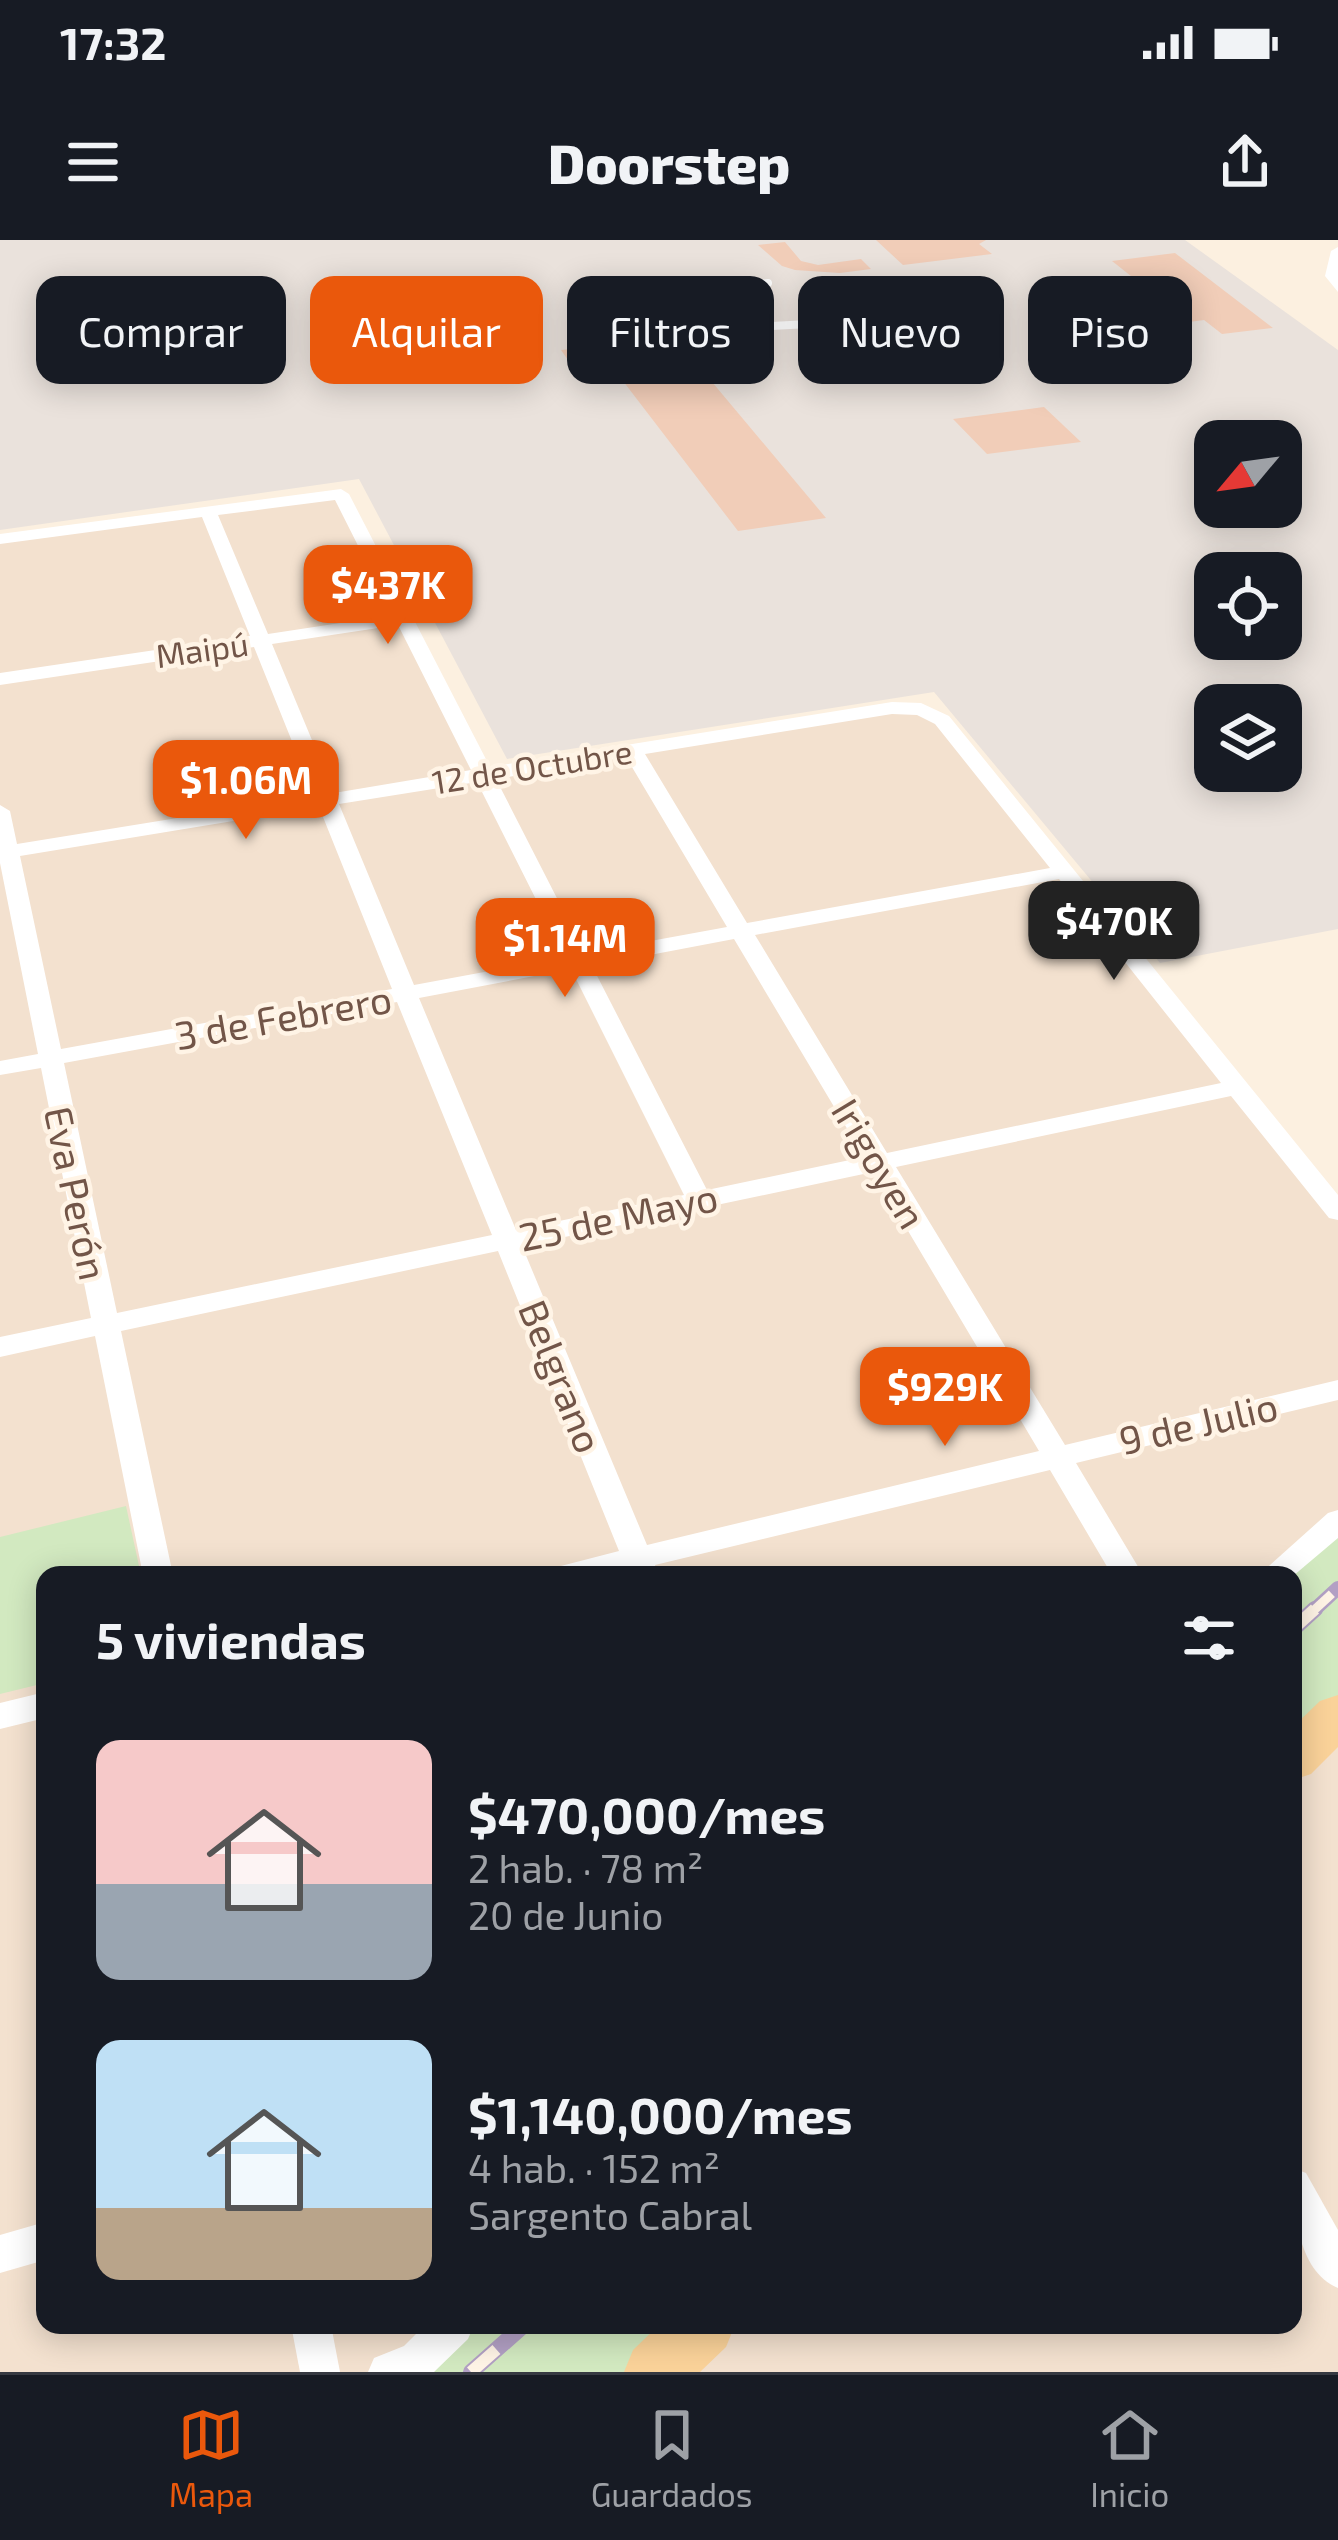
<!DOCTYPE html>
<html lang="es">
<meta charset="utf-8">
<style>
:root{--surface:#171b24;--page:#242831;--text:#f1f3f6;--muted:#9ea1a6;--line:#363941;--accent:#ea580c}
body{margin:0;font-family:"Exo 2",sans-serif;background:var(--page);color:var(--text);height:100vh;display:flex;flex-direction:column;font-size:45px;white-space:nowrap}
*{box-sizing:border-box;margin:0}
p{font-size:39px;color:var(--muted)}
.icon{flex:none;width:66px;height:66px;fill:none;stroke:currentColor;stroke-width:2;stroke-linecap:round;stroke-linejoin:round}
.map{position:relative;flex:1;overflow:hidden}
.sheet{position:absolute;left:36px;top:1326px;width:1266px;height:768px;display:flex;flex-direction:column;background:var(--surface);border-radius:24px;box-shadow:0 6px 30px #0003}
.sheet>*{flex:none}
.hud{position:absolute;left:36px;top:36px;width:1266px;height:108px;display:flex;gap:24px}
.needle{width:78px;rotate:241deg}
.buttons{position:absolute;left:1194px;top:180px;display:grid;gap:24px}
.buttons a{display:grid;place-items:center;width:108px;height:108px;border-radius:24px;background:var(--surface);box-shadow:0 6px 30px #0003;font-size:60px}
.price{position:absolute;translate:-50% -102px;padding:0 27px;border-radius:24px;background:var(--accent);color:#fff;font-size:39px;line-height:78px;filter:drop-shadow(0 3px 6px #0008)}
.price::after{content:'';position:absolute;left:50%;top:72px;width:36px;height:27px;margin-left:-18px;background:inherit;clip-path:polygon(0 0,100% 0,50% 100%)}
.price.current{background:#222;color:#fff}
ul{padding:0;list-style:none}
li{display:flex;align-items:center;gap:36px;height:300px;padding:0 60px}
li span{display:grid;place-items:center;flex:none;width:336px;height:240px;border-radius:24px;color:#555}
li>.icon{margin-inline-start:auto}
span .icon{width:144px;height:144px;fill:#fffc;stroke-width:1}
li b{font-size:51px}
h2{display:flex;justify-content:space-between;align-items:center;height:144px;padding:0 60px;font-size:51px}
.pill{padding:0 42px;border-radius:24px;background:var(--surface);box-shadow:0 6px 30px #0003;font-size:42px;line-height:108px}
.pill.current{background:var(--accent);color:#fff}
.status{display:flex;justify-content:space-between;align-items:center;height:84px;padding:0 60px;background:var(--surface);direction:ltr}
.status svg{height:33px;fill:currentColor}
header{display:flex;justify-content:space-between;align-items:center;height:156px;padding:0 60px;background:var(--surface);font-size:54px;font-weight:800}
.dock{display:flex;justify-content:space-around;align-items:center;height:168px;border-top:3px solid var(--line);background:var(--surface);font-size:33px;color:var(--muted)}
.dock a{display:grid;justify-items:center;gap:6px}
.dock .current{color:var(--accent)}
.map>svg:first-child{display:block}
</style>
<div class="status"><b>17:32</b><svg viewBox="0 0 49 12"><path d="M0 12V9h3v3zM5 12V6h3v6zM10 12V3h3v9zM15 12V0h3v12zM26 1h20v11H26zM47 4h2v5h-2z"/></svg></div>
<header><svg class="icon" aria-label="menu" viewBox="0 0 24 24"><path d="M4 6h16M4 12h16M4 18h16"/></svg>Doorstep<svg class="icon" aria-label="share" viewBox="0 0 24 24"><path d="M12 15V3M7 8l5-5 5 5M5 13v7h14v-7"/></svg></header>
<div class="map">
<svg width="1338" height="2132" viewBox="0 0 1338 2132">
<rect width="100%" height="100%" fill="#fcf0e0"/>
<path fill="#f3e1cf" fill-rule="evenodd" d="M341 254 484 534 892 468 933 473 1338 972V2132H0V299ZM45 1335H1293V2085H45Z"/>
<path fill="#eae2dc" fill-rule="evenodd" d="M0 0H1185L1338 110V689L1160 723 934 452 507 519 359 239 0 290ZM1215 201H1281V267H1215ZM1215 333H1281V399H1215ZM1215 465H1281V531H1215Z"/>
<g fill="#d2e9c0">
<polygon points="126,1266 141,1335 45,1335 45,1443 0,1454 0,1297"/>
<polygon points="1338,1281 1338,1475 1293,1519 1293,1335"/>
<polygon points="454,2085 704,2085 655,2132 388,2132"/>
</g>
<g fill="#f1cdb8">
<polygon points="876,0 986,0 979,4 992,14 903,25"/>
<polygon points="785,2 801,21 818,25 861,19 871,29 840,33 795,30 782,26 758,5"/>
<polygon points="1175,13 1273,88 1222,94 1204,80 1189,82 1112,21"/>
<polygon points="925,46 957,75 942,77 953,87 876,96 836,56"/>
<polygon points="645,62 826,278 738,291 613,128 577,133 561,110 592,107 568,76"/>
<polygon points="1044,167 1081,202 987,214 953,179"/>
</g>
<g fill="none" stroke-linecap="round" stroke-linejoin="round">
<polyline stroke="#fff" stroke-width="8" points="768,43 713,49 679,62 681,73 714,89 809,84"/>
<g fill="#fff" fill-rule="evenodd">
<polygon points="1338,7 1338,52 1325,36 1331,11"/>
<path d="M341 249 349 254 490 527 892 462 921 463 949 476 1338 955V980L1329 978 1231 856 896 927 1065 1205 1338 1140V1160L1076 1223 1143 1335H1112L1050 1230 655 1325 659 1335H553L557 1327 619 1311 498 1011 121 1091 173 1335H143L95 1096 0 1117V1097L91 1078 41 828 0 835V821L38 814 0 623V565L10 571 17 604 314 556 254 407 0 445V433L250 396 202 277 0 304V294ZM335 260 393 375 268 394 218 275ZM398 385 471 530 334 553 272 404ZM892 474 917 475 935 484 1050 628 747 683 645 514ZM626 517 727 687 585 713 496 539ZM477 542 565 717 414 745 339 564ZM319 567 392 749 61 809 20 616ZM1059 639 1221 843 887 913 755 695ZM734 699 864 917 707 950 592 726ZM571 729 684 955 516 990 419 758ZM397 762 492 995 117 1073 64 823ZM873 932 1039 1211 647 1305 522 1006Z"/>
<polygon points="1338,1270 1338,1298 1293,1336 1259,1335 1328,1273"/>
<polygon points="45,1452 45,1478 0,1489 0,1463"/>
<path d="M1293 1928 1306 1933 1338 1990V2048C1296 2031 1293 1966 1293 1928Z"/>
<polygon points="45,1982 45,2020 0,2033 0,1995"/>
<polygon points="291,2085 331,2085 340,2132 300,2132"/>
<polygon points="425,2085 474,2085 468,2099 434,2132 368,2132 374,2118 404,2106"/>
</g>
<g fill="#fad299" fill-rule="evenodd">
<polygon points="1338,1455 1338,1507 1311,1534 1293,1540 1293,1487 1320,1461"/>
<polygon points="659,2085 735,2085 726,2107 700,2132 624,2132 633,2110"/>
</g>
<defs>
<polyline id="rail-far1" points="1312,1372 1338,1348"/>
<g id="rail">
<polyline points="1293,1389 1315,1369"/>
<polyline points="471,2132 524,2085"/>
</g>
</defs>
<use href="#rail-far1" stroke="#b2a0c4" stroke-width="14"/>
<use href="#rail" stroke="#b2a0c4" stroke-width="16"/>
<use href="#rail-far1" stroke="#fff4e6" stroke-width="9" stroke-dasharray="27" stroke-linecap="butt"/>
<use href="#rail" stroke="#fff4e6" stroke-width="12" stroke-dasharray="34" stroke-linecap="butt"/>
</g>
<g text-anchor="middle" dominant-baseline="central" stroke-width="9" stroke-linejoin="round" paint-order="stroke">
<g font-size="33" fill="#725548" stroke="#fff4e6">
<text transform="translate(202 409) rotate(-8)">Maipú</text>
<text transform="translate(532 526) rotate(-9)">12 de Octubre</text>
</g>
<g font-size="39" fill="#725548" stroke="#fff4e6">
<text transform="translate(283 776) rotate(-10)">3 de Febrero</text>
<text transform="translate(880 923) rotate(59)">Irigoyen</text>
<text transform="translate(77 953) rotate(78)">Eva Perón</text>
<text transform="translate(618 976) rotate(-12)">25 de Mayo</text>
<text transform="translate(562 1136) rotate(68)">Belgrano</text>
<text transform="translate(1198 1182) rotate(-13)">9 de Julio</text>
</g>
</g>
</svg>
<div class="buttons">
<a><svg class="needle" viewBox="-14 -14 28 28"><path d="M0-13l5 13h-10z" fill="#e53935"/><path d="M0 13l5-13h-10z" fill="#9ea1a6"/></svg></a>
<a><svg class="icon" aria-label="locate" viewBox="0 0 24 24"><circle cx="12" cy="12" r="6"/><path d="M12 2v4M12 18v4M2 12h4M18 12h4"/></svg></a>
<a><svg class="icon" aria-label="layers" viewBox="0 0 24 24"><path d="M12 4l9 5-9 5-9-5zM3 14l9 5 9-5"/></svg></a>
</div>
<b class="price" style="left:388px;top:407px">$437K</b>
<b class="price" style="left:246px;top:602px">$1.06M</b>
<b class="price current" style="left:1114px;top:743px">$470K</b>
<b class="price" style="left:565px;top:760px">$1.14M</b>
<b class="price" style="left:945px;top:1209px">$929K</b>
<div class="hud">
<a class="pill">Comprar</a>
<a class="pill current">Alquilar</a>
<a class="pill">Filtros</a>
<a class="pill">Nuevo</a>
<a class="pill">Piso</a>
</div>
<section class="sheet">
<h2>5 viviendas<svg class="icon" aria-label="filters" viewBox="0 0 24 24"><path d="M4 7h16M4 17h16"/><circle cx="9" cy="7" r="2"/><circle cx="15" cy="17" r="2"/></svg></h2>
<ul>
<li><span style="background:linear-gradient(#f6c9c9 60%,#9aa5b1 0)"><svg class="icon" aria-label="home" viewBox="0 0 24 24"><path d="M3 11l9-7 9 7M6 9v11h12V9"/></svg></span><div><b>$470,000/mes</b><p>2 hab. · 78 m²</p><p>20 de Junio</p></div></li>
<li><span style="background:linear-gradient(#bfe0f5 70%,#b9a48a 0)"><svg class="icon" aria-label="home" viewBox="0 0 24 24"><path d="M3 11l9-7 9 7M6 9v11h12V9"/></svg></span><div><b>$1,140,000/mes</b><p>4 hab. · 152 m²</p><p>Sargento Cabral</p></div></li>
</ul>
</section>
</div>
<nav class="dock">
<a class="current"><svg class="icon" aria-label="map" viewBox="0 0 24 24"><path d="M3 6l6-2 6 2 6-2v14l-6 2-6-2-6 2zM9 4v14M15 6v14"/></svg>Mapa</a>
<a><svg class="icon" aria-label="saved" viewBox="0 0 24 24"><path d="M7 4h10v16l-5-4-5 4z"/></svg>Guardados</a>
<a><svg class="icon" aria-label="home" viewBox="0 0 24 24"><path d="M3 11l9-7 9 7M6 9v11h12V9"/></svg>Inicio</a>
</nav>
